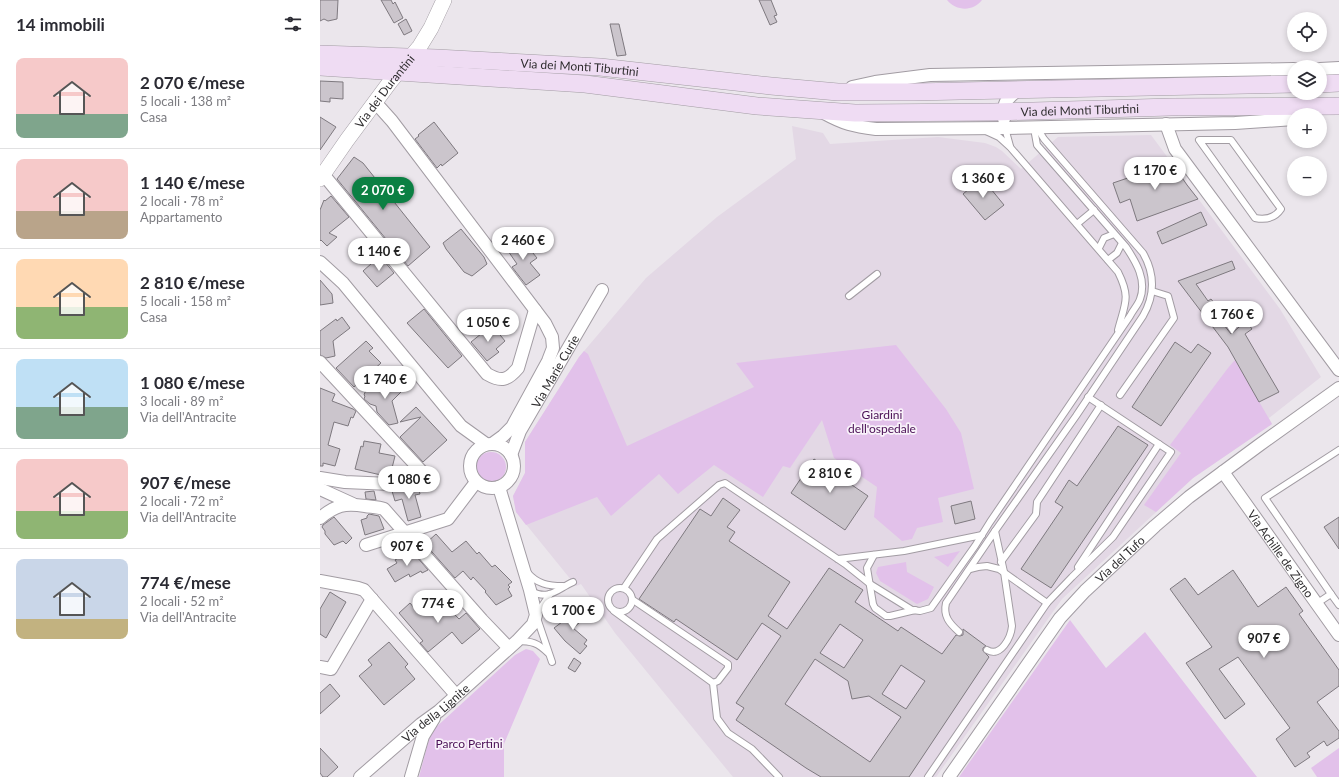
<!DOCTYPE html>
<html lang="it">
<meta charset="utf-8">
<style>
:root{--surface:#fff;--page:#f7f7f7;--text:#2b2b33;--muted:#7c7c81;--line:#e1e1e2;--accent:#0b8043}
body{margin:0;font-family:Lato,sans-serif;background:var(--page);color:var(--text);height:100vh;display:flex;flex-direction:column;font-size:15px;white-space:nowrap}
*{box-sizing:border-box;margin:0}
p{font-size:13px;color:var(--muted)}
.icon{flex:none;width:22px;height:22px;fill:none;stroke:currentColor;stroke-width:2;stroke-linecap:round;stroke-linejoin:round}
.map{position:relative;flex:1;overflow:hidden}
.sheet{display:flex;flex-direction:column;background:var(--surface);width:320px}
.sheet>*{flex:none}
.controls{position:absolute;left:967px;top:12px;display:grid;gap:8px}
.controls a{display:grid;place-items:center;width:40px;height:40px;border-radius:50%;background:var(--surface);box-shadow:0 2px 6px #0003;font-size:20px}
.price{position:absolute;translate:-50% -34px;padding:0 9px;border-radius:14px;background:#fff;color:#222;font-size:13px;line-height:26px;filter:drop-shadow(0 1px 2px #0008)}
.price::after{content:'';position:absolute;left:50%;top:24px;width:12px;height:9px;margin-left:-6px;background:inherit;clip-path:polygon(0 0,100% 0,50% 100%)}
.price.on{background:var(--accent);color:#fff}
ul{padding:0;list-style:none}
li{display:flex;align-items:center;gap:12px;height:100px;padding:0 16px}
li+li{border-top:1px solid var(--line)}
li span{display:grid;place-items:center;flex:none;width:112px;height:80px;border-radius:8px;color:#555}
li>.icon{margin-inline-start:auto}
span .icon{width:48px;height:48px;fill:#fffc;stroke-width:1}
li b{font-size:17px}
h2{display:flex;justify-content:space-between;align-items:center;height:48px;padding:0 16px;font-size:17px}
main{display:flex;flex:1;min-height:0}
.map>svg:first-child{display:block}
</style>
<main>
<section class="sheet">
<h2>14 immobili<svg class="icon" aria-label="filters" viewBox="0 0 24 24"><path d="M4 7h16M4 17h16"/><circle cx="9" cy="7" r="2"/><circle cx="15" cy="17" r="2"/></svg></h2>
<ul>
<li><span style="background:linear-gradient(#f6c9c9 70%,#7fa58c 0)"><svg class="icon" aria-label="home" viewBox="0 0 24 24"><path d="M3 11l9-7 9 7M6 9v11h12V9"/></svg></span><div><b>2 070 €/mese</b><p>5 locali · 138 m²</p><p>Casa</p></div></li>
<li><span style="background:linear-gradient(#f6c9c9 65%,#b9a48a 0)"><svg class="icon" aria-label="home" viewBox="0 0 24 24"><path d="M3 11l9-7 9 7M6 9v11h12V9"/></svg></span><div><b>1 140 €/mese</b><p>2 locali · 78 m²</p><p>Appartamento</p></div></li>
<li><span style="background:linear-gradient(#ffd9b3 60%,#8fb573 0)"><svg class="icon" aria-label="home" viewBox="0 0 24 24"><path d="M3 11l9-7 9 7M6 9v11h12V9"/></svg></span><div><b>2 810 €/mese</b><p>5 locali · 158 m²</p><p>Casa</p></div></li>
<li><span style="background:linear-gradient(#bfe0f5 60%,#7fa58c 0)"><svg class="icon" aria-label="home" viewBox="0 0 24 24"><path d="M3 11l9-7 9 7M6 9v11h12V9"/></svg></span><div><b>1 080 €/mese</b><p>3 locali · 89 m²</p><p>Via dell'Antracite</p></div></li>
<li><span style="background:linear-gradient(#f6c9c9 65%,#8fb573 0)"><svg class="icon" aria-label="home" viewBox="0 0 24 24"><path d="M3 11l9-7 9 7M6 9v11h12V9"/></svg></span><div><b>907 €/mese</b><p>2 locali · 72 m²</p><p>Via dell'Antracite</p></div></li>
<li><span style="background:linear-gradient(#c9d6e8 75%,#c2b280 0)"><svg class="icon" aria-label="home" viewBox="0 0 24 24"><path d="M3 11l9-7 9 7M6 9v11h12V9"/></svg></span><div><b>774 €/mese</b><p>2 locali · 52 m²</p><p>Via dell'Antracite</p></div></li>
</ul>
</section>
<div class="map">
<svg width="1019" height="777" viewBox="0 0 1019 777">
<rect width="100%" height="100%" fill="#ebe6ec"/>
<polygon fill="#e3d8e5" points="472,126 503,133 510,144 618,137 665,143 676,147 682,151 701,169 738,137 831,135 960,309 1001,377 949,418 952,424 873,478 742,599 616,777 413,777 295,633 261,584 256,586 196,512 193,496 205,473 205,442 259,357 326,278 397,217 476,159"/>
<g fill="#e2c1ea">
<path d="M627 0H662C653 12 636 11 627 0Z"/>
<polygon points="576,345 626,409 641,433 654,489 618,498 623,522 597,528 592,539 582,541 554,517 557,487 514,458 502,420 470,468 463,466 443,497 394,465 358,494 339,474 291,516 277,497 206,525 196,512 193,496 205,473 205,442 259,357 264,351 268,354 307,446 434,387 416,363"/>
<polygon points="915,360 952,424 873,478 836,512 824,505 861,453 850,445 908,368"/>
<circle cx="171" cy="467" r="15"/>
<polygon points="640,551 628,567 614,557"/>
<polygon points="586,562 587,572 614,587 608,599 597,604 560,581 556,573 558,567"/>
<polygon points="750,620 786,668 825,632 937,777 639,777"/>
<polygon points="206,649 213,651 220,659 184,744 184,777 99,777 109,739 114,729 195,655"/>
<polygon points="1019,748 1019,777 997,777 991,768"/>
</g>
<g fill="#cbc5cc" stroke="#7e797f" fill-rule="evenodd">
<polygon points="0,0 18,0 17,19 8,21 4,19 0,21"/>
<polygon points="61,0 71,0 73,4 75,2 83,18 74,23"/>
<polygon points="439,0 451,0 457,15 454,16 457,22 450,25"/>
<polygon points="86,19 92,31 84,35 78,24"/>
<polygon points="290,24 299,24 306,55 297,56"/>
<polygon points="0,81 23,82 23,99 10,98 10,102 0,101"/>
<polygon points="0,117 16,127 0,150"/>
<polygon points="114,122 138,153 122,166 121,164 117,168 95,139 99,136 98,135"/>
<polygon points="34,157 43,163 110,247 88,266 17,179"/>
<polygon points="852,163 867,185 878,199 817,221 810,199 800,203 793,183"/>
<polygon points="662,178 684,205 665,220 643,194"/>
<polygon points="11,196 29,217 9,233 17,237 7,246 1,240 0,241 0,210 4,200 5,201"/>
<polygon points="881,212 887,225 842,244 837,232"/>
<polygon points="141,229 164,257 167,264 152,276 144,272 126,249 123,243"/>
<polygon points="200,237 217,258 210,263 220,275 206,285 192,267 197,264 186,248"/>
<polygon points="60,256 74,273 57,287 43,271"/>
<polygon points="912,261 915,269 876,284 888,301 891,299 899,309 894,312 911,334 926,321 932,329 925,334 959,392 939,402 908,347 858,281"/>
<polygon points="0,280 12,294 13,303 0,305"/>
<polygon points="104,309 142,356 128,368 87,323"/>
<polygon points="22,317 30,328 13,341 15,356 6,358 0,355 0,331 16,319 17,321"/>
<polygon points="172,325 185,341 176,349 179,352 167,361 151,342"/>
<polygon points="46,341 53,348 49,351 61,363 34,387 16,368"/>
<polygon points="855,342 871,353 878,344 891,353 841,426 812,407"/>
<polygon points="73,378 74,380 76,378 86,387 72,401 78,423 69,425 57,412 56,406 50,404 44,399 45,396 44,395 47,387 60,391"/>
<polygon points="0,388 15,394 12,401 33,409 36,411 33,418 31,417 28,426 14,422 8,445 20,449 15,466 3,463 3,466 0,466"/>
<polygon points="96,407 127,440 103,462 80,437 101,417 80,422"/>
<polygon points="798,426 828,445 731,588 701,569 743,507 735,502 749,480 757,486"/>
<polygon points="44,441 61,444 59,453 75,456 70,476 61,476 61,475 35,469 41,446 43,447"/>
<polygon points="494,459 548,496 525,530 471,493"/>
<polygon points="97,483 100,494 95,495 101,517 88,521 82,499 75,501 72,491 77,487"/>
<polygon points="54,491 56,500 46,499 45,492"/>
<path d="M403 498 420 510 407 527 415 532 409 541 470 582 448 616 467 629 509 568 543 590 535 602 578 631 581 627 622 654 636 635 640 636 643 635V629L666 646 663 648V651L669 657 589 777H501L486 768 416 720 424 708 416 703 461 636 442 623 417 660 356 619 354 622 319 599 380 509 391 516ZM520 624 543 640 524 668 500 653ZM495 659 528 681 532 699 549 696 581 717 550 762 465 704ZM581 665 605 681 586 709 562 694Z"/>
<polygon points="651,501 655,519 635,524 631,506"/>
<polygon points="49,514 59,516 64,529 45,535 41,520 47,518 47,516"/>
<polygon points="14,517 32,538 26,544 23,541 14,545 5,534 5,531 2,527 3,525"/>
<polygon points="1019,517 1019,549 1004,527"/>
<polygon points="116,534 132,552 146,541 157,554 159,552 172,567 175,565 192,582 188,585 190,587 188,589 192,596 176,605 165,592 166,591 153,577 151,580 143,571 135,578 105,544"/>
<polygon points="91,550 108,570 102,573 101,571 90,577 89,574 75,582 67,569 77,563 75,560"/>
<polygon points="913,570 938,607 966,587 983,611 979,614 1019,670 1019,686 997,702 1019,731 1019,738 1007,746 1004,741 987,753 990,757 975,767 956,739 970,728 918,657 899,669 925,704 905,719 866,663 892,647 850,589 865,578 878,595"/>
<polygon points="10,592 26,602 6,638 0,634 0,609"/>
<polygon points="117,596 139,619 146,613 160,629 142,644 132,632 108,652 100,643 103,641 79,613 90,603 99,614"/>
<polygon points="262,607 268,615 253,628 267,640 264,644 267,646 260,654 245,641 234,628"/>
<polygon points="69,642 88,664 85,667 95,679 64,705 39,676 52,665 48,660"/>
<polygon points="254,658 261,663 255,672 248,668"/>
<polygon points="10,684 20,696 0,714 0,693"/>
<polygon points="0,748 18,767 7,777 3,777 0,773"/>
</g>
<g fill="none" stroke-linecap="round" stroke-linejoin="round">
<defs>
<g id="service">
<polyline points="685,128 690,146"/>
<path d="M666 131 679 137 690 147 798 272C811 298 805 303 798 330"/>
<path d="M879 140H911L961 209C955 218 945 220 935 218Z"/>
<polyline points="757,224 774,210"/>
<polyline points="779,248 784,238 794,234"/>
<polyline points="788,260 797,253 802,243"/>
<polyline points="529,296 557,274"/>
<polyline points="800,395 854,318 848,296 832,291"/>
<path d="M675 531 756 416 823 316C835 295 835 274 823 253L724 139 719 131 718 127"/>
<polyline points="554,555 547,568 553,604 555,608 566,616 570,616 595,610"/>
<polyline points="518,559 584,551 662,535"/>
<polyline points="681,562 716,514 717,502 781,405"/>
<polyline points="758,567 839,444"/>
<polyline points="650,569 658,567 667,566 679,569 727,603"/>
<path d="M207 572C217 584 228 586 243 586"/>
<circle cx="300" cy="600" r="12"/>
<path d="M304 588 337 539 399 485 405 483 525 564 550 584 592 610 600 611 611 608 655 546 670 522 810 316C813 310 818 305 820 299 827 280 816 262 806 247L717 145 715 134 718 127"/>
<path d="M211 591C229 601 237 589 253 582"/>
<polyline points="230,594 216,615 232,662"/>
<polyline points="1011,594 1019,605"/>
<polyline points="313,600 408,664 408,668 398,681 393,683"/>
<polyline points="996,604 1011,594 945,498 1019,450"/>
<polyline points="294,611 393,683 397,718 408,733 432,749 459,777"/>
<path d="M639 632C629 623 623 616 626 603L675 531 684 572 692 626C691 637 681 658 667 650"/>
<path d="M197 641C212 641 218 643 228 653"/>
<polyline points="608,777 727,603 752,577 793,537 851,452 768,397"/>
</g>
<g id="minor">
<polyline points="1000,69 1019,68"/>
<polyline points="532,87 555,82 610,75 974,69"/>
<polyline points="55,102 72,121 225,323 232,337 233,348 228,361 192,427 183,436 172,444"/>
<path d="M504 113C524 124 533 126 556 129L685 128 915 123 974 119"/>
<path d="M684 119C683 103 685 100 698 90"/>
<polyline points="846,124 855,149 1019,370"/>
<path d="M3 174 167 374C181 382 187 381 198 368L215 310"/>
<polyline points="0,262 23,283 141,426 166,444"/>
<polyline points="0,362 105,475"/>
<circle cx="172" cy="466" r="22"/>
<path id="s1" d="M191 455 200 431 282 290"/>
<path id="s2" d="M903 472 1019 635"/>
<polyline points="0,478 25,482 70,484"/>
<polyline points="0,489 33,504"/>
<path d="M0 518C16 505 24 503 45 506 51 507 58 507 64 509L162 620 189 648"/>
<polyline points="46,545 128,519 156,482"/>
<polyline points="0,581 38,588 44,590 136,695"/>
<polyline points="0,667 11,669 52,599"/>
<path id="s3" d="M40 777 101 724 119 711 197 641 213 624 216 615 210 590 179 487"/>
<polyline points="91,777 103,736 114,718"/>
<path id="s4" d="M629 777 740 618 765 591 835 526 869 497 938 446 1019 388"/>
</g>
<g id="tertiary">
<path id="s5" d="M0 179 27 140 70 82 100 46 111 28 124 0"/>
</g>
<g id="secondary">
<path id="s6" d="M0 54 117 58 280 67 451 86 518 92H594L974 84"/>
<path id="s7" d="M0 67 265 84 437 106 535 113 674 112 851 107 1019 106"/>
<polyline points="1000,84 1019,83"/>
</g>
</defs>
<use href="#service" stroke="#a29ca3" stroke-width="8"/>
<use href="#minor" stroke="#a29ca3" stroke-width="14"/>
<use href="#tertiary" stroke="#a29ca3" stroke-width="16"/>
<use href="#secondary" stroke="#a29ca3" stroke-width="18"/>
<use href="#service" stroke="#fff" stroke-width="6"/>
<use href="#minor" stroke="#fff" stroke-width="12"/>
<use href="#tertiary" stroke="#fff" stroke-width="15"/>
<use href="#secondary" stroke="#efdcf3" stroke-width="17"/>
</g>
<g text-anchor="middle" dominant-baseline="central" stroke-width="3.5" stroke-linejoin="round" paint-order="stroke">
<g font-size="12" fill="#2f2d2f" stroke="#f9f3fa">
<text stroke="none"><textPath href="#s6" startOffset="260">Via dei Monti Tiburtini</textPath></text>
<text stroke="none"><textPath href="#s5" startOffset="109">Via dei Durantini</textPath></text>
<text stroke="none"><textPath href="#s7" startOffset="762">Via dei Monti Tiburtini</textPath></text>
<text stroke="none"><textPath href="#s1" startOffset="95">Via Marie Curie</textPath></text>
<text stroke="none"><textPath href="#s2" startOffset="100">Via Achille de Zigno</textPath></text>
<text stroke="none"><textPath href="#s4" startOffset="278">Via del Tufo</textPath></text>
<text stroke="none"><textPath href="#s3" startOffset="99">Via della Lignite</textPath></text>
</g>
<g font-size="12" fill="#4a1056" stroke="#f9f3fa">
<text x="562" y="414">Giardini<tspan x="562" dy="14">dell'ospedale</tspan></text>
<text x="149" y="743">Parco Pertini</text>
</g>
</g>
</svg>
<div class="controls">
<a><svg class="icon" aria-label="locate" viewBox="0 0 24 24"><circle cx="12" cy="12" r="6"/><path d="M12 2v4M12 18v4M2 12h4M18 12h4"/></svg></a>
<a><svg class="icon" aria-label="layers" viewBox="0 0 24 24"><path d="M12 4l9 5-9 5-9-5zM3 14l9 5 9-5"/></svg></a>
<a>+</a>
<a>−</a>
</div>
<b class="price" style="left:835px;top:191px">1 170 €</b>
<b class="price" style="left:663px;top:199px">1 360 €</b>
<b class="price on" style="left:63px;top:211px">2 070 €</b>
<b class="price" style="left:203px;top:261px">2 460 €</b>
<b class="price" style="left:59px;top:272px">1 140 €</b>
<b class="price" style="left:912px;top:335px">1 760 €</b>
<b class="price" style="left:168px;top:343px">1 050 €</b>
<b class="price" style="left:65px;top:400px">1 740 €</b>
<b class="price" style="left:510px;top:494px">2 810 €</b>
<b class="price" style="left:89px;top:500px">1 080 €</b>
<b class="price" style="left:87px;top:567px">907 €</b>
<b class="price" style="left:118px;top:624px">774 €</b>
<b class="price" style="left:253px;top:631px">1 700 €</b>
<b class="price" style="left:944px;top:659px">907 €</b>
</div>
</main>
